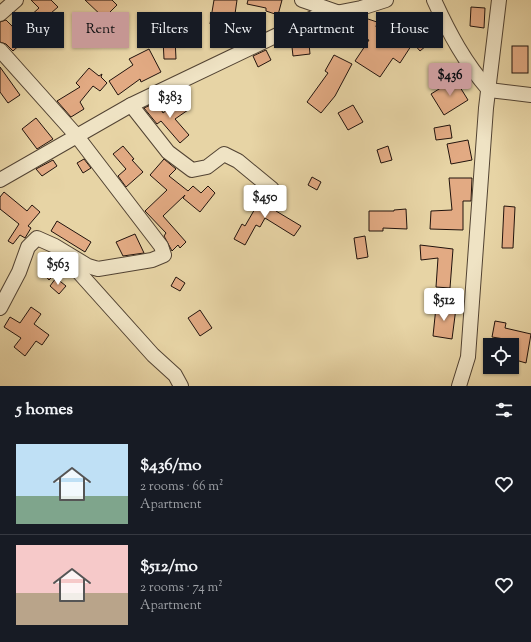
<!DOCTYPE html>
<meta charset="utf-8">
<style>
:root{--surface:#171b24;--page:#242831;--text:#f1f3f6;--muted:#9ea1a6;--line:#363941;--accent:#c59692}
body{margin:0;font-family:"Sorts Mill Goudy",serif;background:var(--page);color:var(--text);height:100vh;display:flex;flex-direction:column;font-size:15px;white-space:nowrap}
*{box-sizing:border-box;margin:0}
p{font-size:13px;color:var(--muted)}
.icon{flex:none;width:22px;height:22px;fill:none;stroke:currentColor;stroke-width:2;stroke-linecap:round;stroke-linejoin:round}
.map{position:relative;height:386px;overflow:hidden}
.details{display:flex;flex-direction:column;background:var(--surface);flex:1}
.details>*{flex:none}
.top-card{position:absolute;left:12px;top:12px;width:507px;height:36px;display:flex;gap:8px}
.controls{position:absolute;left:483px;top:338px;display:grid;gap:8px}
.controls a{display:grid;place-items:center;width:36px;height:36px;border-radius:0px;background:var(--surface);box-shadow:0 1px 3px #0004;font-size:20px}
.price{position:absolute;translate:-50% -34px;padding:0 9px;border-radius:4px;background:#fff;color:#222;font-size:13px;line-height:26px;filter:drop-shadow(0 1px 2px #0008)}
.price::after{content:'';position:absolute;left:50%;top:24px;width:12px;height:9px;margin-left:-6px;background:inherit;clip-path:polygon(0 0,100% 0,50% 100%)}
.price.current{background:var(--accent);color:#111}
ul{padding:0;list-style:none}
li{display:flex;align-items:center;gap:12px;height:100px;padding:0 16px}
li+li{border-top:1px solid var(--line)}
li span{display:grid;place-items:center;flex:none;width:112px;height:80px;border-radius:0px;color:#555}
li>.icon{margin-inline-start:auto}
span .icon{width:48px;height:48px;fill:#fffc;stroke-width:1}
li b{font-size:17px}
h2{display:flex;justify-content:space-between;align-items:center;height:48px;padding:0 16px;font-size:17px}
.pill{padding:0 14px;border-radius:0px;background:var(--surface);box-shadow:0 1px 3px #0004;font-size:14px;line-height:36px}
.pill.current{background:var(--accent);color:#111}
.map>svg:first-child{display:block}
</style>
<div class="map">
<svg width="531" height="386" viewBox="0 0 531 386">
<rect width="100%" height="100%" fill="#e7d4a5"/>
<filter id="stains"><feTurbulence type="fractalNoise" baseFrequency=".005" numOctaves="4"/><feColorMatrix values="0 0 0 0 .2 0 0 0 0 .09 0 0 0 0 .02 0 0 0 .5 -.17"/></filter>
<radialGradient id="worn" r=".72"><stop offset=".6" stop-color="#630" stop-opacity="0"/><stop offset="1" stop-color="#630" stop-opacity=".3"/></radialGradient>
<g fill="#e2aa83" stroke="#21130d">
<polygon points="31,0 51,0 58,7 51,13 60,22 46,35 29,17 39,8"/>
<polygon points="85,0 112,0 117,5 104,18"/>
<polygon points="214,0 237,0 233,28 210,24"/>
<polygon points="248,0 282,0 278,15 266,11 266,8 247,4"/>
<polygon points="471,7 485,8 484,28 470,26"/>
<polygon points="362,17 377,22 376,27 398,41 419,23 433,40 420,51 413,43 400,63 393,58 380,77 355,61 369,40 355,35"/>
<polygon points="6,20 12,26 24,41 13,51 6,44 0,42 0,22"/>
<polygon points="308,33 310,54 293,56 291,38 299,34"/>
<polygon points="175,38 176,59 164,59 163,39"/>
<rect x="512" y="46" width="16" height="27"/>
<polygon points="149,49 161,72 141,82 140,79 118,95 109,81 133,65 129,59"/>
<polygon points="266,50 271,60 258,67 253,56"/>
<polygon points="334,55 352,64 335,96 321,113 307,102 328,73 325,71"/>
<polygon points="0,67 20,95 8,103 0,92"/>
<polygon points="89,68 99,76 102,74 101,77 107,83 100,91 93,86 80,102 84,109 71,117 57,101 80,87 76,83"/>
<polygon points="455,79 468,100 444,115 431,94"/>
<polygon points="180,100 188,110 175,119 189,135 180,143 161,121 157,124 144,108 157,102 163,113"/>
<polygon points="353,105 363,122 348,130 338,113"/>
<polygon points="36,118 53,139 37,149 22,129"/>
<polygon points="450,125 452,138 436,140 434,128"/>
<polygon points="468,140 472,160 451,164 447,144"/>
<polygon points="123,146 134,159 132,160 143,172 126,187 118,176 126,169 113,154"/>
<polygon points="388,146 392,160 381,163 377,150"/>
<polygon points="84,159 91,168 83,173 77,163"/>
<polygon points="164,159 176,169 169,176 188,191 193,186 201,193 208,186 215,193 200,212 183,198 185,195 163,216 186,242 180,248 178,245 172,251 164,236 166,233 145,211 167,190 150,175"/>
<polygon points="53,160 57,166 42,176 36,169"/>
<polygon points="312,177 321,182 317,190 308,185"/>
<polygon points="449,178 472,178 471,201 463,201 463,230 430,229 431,211 452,210"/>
<polygon points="4,192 27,211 32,205 40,212 28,226 31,228 25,238 20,235 13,244 8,241 19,224 0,209 0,197"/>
<polygon points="259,193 279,205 276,211 301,226 294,236 265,218 260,227 256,225 245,245 234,239 242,224 245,226 256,207 252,204"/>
<polygon points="504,206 515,207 513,248 502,248"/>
<polygon points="406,209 407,229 383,228 383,231 369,231 369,211 394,211 394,210"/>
<polygon points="57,221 91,242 85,252 51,231"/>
<polygon points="135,234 144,253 123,256 116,242"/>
<polygon points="365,236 368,257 357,259 354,238"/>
<polygon points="420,245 453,249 450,288 436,287 438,258 421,260"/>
<polygon points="49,265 56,273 49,280 41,271"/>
<polygon points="176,277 185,283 180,291 171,286"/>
<polygon points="56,278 66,286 59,294 50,286"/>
<polygon points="31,307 41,314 34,324 49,335 42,345 36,341 25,356 14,347 21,338 4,327 10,317 20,323"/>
<polygon points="436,307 456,308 452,339 433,336"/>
<polygon points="200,310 212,328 200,336 188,318"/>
<polygon points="495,321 506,323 505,328 531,334 526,363 512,359 512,345 509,345 510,340 492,337"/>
</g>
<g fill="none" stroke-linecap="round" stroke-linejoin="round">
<defs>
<g id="minor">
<polyline points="302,0 337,12"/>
<path d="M434 0C449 33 465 63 489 90L531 95"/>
<polyline points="0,14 16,0"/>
<polyline points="0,50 76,135 161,246 164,255 152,260 98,269 88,266 55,246 37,238 28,247 19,272 0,308"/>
<polyline points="131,105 168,152 192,170 207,167 224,154 238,161 272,189"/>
<polyline points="0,180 131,105 315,17 361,8 386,0"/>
<polyline points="66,258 153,355 175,375 181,386"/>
<polyline points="459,386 468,357 486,108 499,0"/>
</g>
</defs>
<use href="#minor" stroke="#524333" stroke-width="16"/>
<use href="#minor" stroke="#efe3c4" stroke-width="14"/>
</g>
<rect width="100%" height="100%" filter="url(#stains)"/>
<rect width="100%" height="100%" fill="url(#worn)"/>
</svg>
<div class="controls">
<a><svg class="icon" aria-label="locate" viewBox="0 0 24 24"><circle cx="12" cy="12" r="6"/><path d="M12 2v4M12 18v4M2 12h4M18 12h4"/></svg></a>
</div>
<b class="price current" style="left:450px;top:97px">$436</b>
<b class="price" style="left:170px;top:119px">$383</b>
<b class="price" style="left:265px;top:219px">$450</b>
<b class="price" style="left:58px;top:286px">$563</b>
<b class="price" style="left:444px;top:322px">$512</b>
<div class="top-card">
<a class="pill">Buy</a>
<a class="pill current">Rent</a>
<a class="pill">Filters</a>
<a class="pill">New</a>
<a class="pill">Apartment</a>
<a class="pill">House</a>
</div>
</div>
<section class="details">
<h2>5 homes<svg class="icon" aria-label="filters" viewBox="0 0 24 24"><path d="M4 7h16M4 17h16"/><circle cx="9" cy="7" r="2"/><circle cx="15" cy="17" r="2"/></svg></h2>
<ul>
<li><span style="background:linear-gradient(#bfe0f5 65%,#7fa58c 0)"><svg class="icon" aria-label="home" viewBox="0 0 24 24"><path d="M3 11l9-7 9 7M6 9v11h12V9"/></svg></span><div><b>$436/mo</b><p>2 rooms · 66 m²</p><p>Apartment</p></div><svg class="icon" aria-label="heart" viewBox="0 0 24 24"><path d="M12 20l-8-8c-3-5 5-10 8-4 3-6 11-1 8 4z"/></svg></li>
<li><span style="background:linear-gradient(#f6c9c9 60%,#b9a48a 0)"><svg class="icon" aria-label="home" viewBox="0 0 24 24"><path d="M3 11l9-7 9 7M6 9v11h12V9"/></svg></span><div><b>$512/mo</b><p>2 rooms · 74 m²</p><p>Apartment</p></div><svg class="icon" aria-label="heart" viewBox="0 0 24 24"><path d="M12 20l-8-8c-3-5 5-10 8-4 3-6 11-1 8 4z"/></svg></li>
</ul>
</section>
